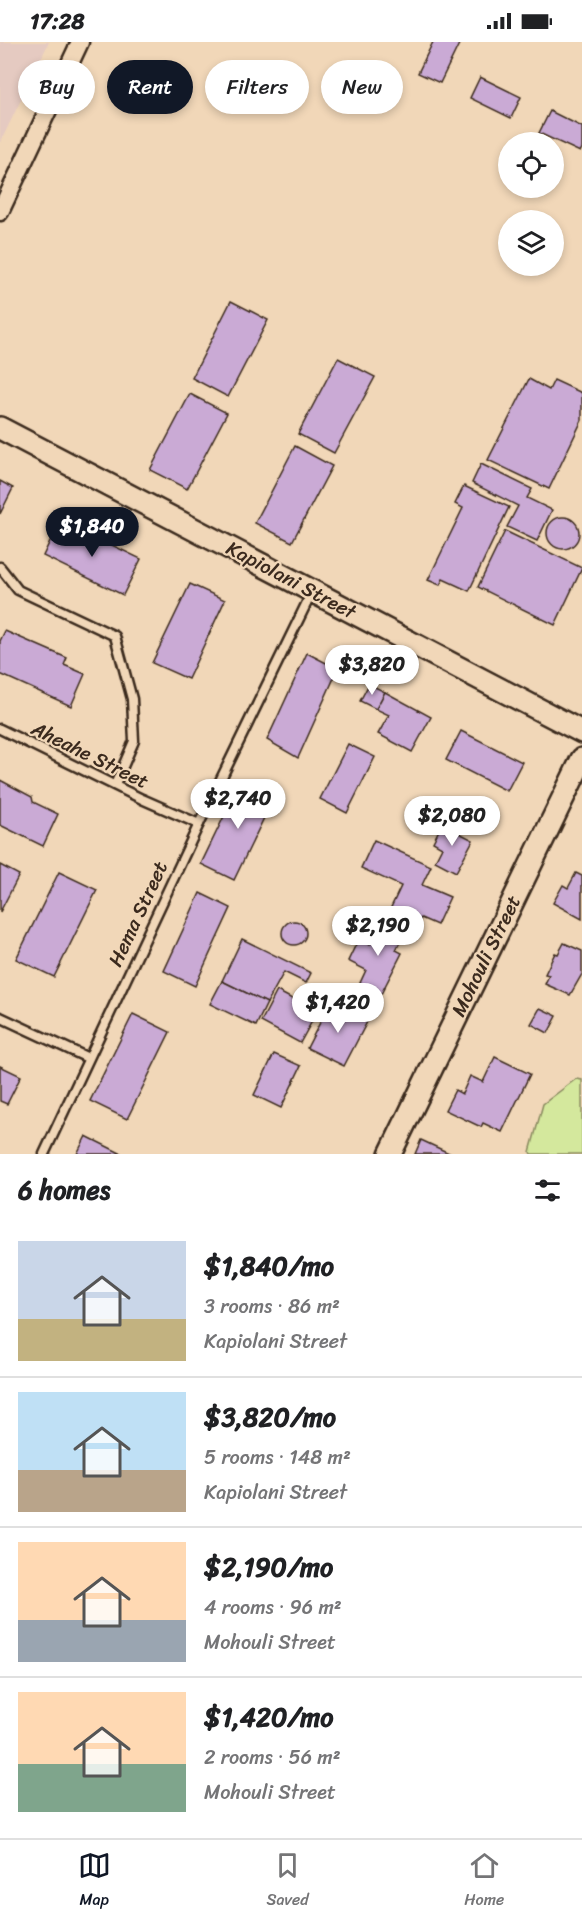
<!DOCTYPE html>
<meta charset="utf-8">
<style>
:root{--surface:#fff;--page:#f2f2f2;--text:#202124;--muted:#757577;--line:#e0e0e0;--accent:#111827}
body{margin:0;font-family:Sriracha,sans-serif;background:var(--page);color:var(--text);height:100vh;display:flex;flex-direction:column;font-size:22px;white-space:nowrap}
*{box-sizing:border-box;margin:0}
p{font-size:20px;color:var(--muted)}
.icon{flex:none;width:33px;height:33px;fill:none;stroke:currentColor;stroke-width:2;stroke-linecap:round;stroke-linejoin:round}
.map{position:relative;height:1112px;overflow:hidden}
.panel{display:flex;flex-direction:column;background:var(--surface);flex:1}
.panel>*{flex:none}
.guide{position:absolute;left:18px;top:18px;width:546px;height:54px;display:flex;gap:12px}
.fabs{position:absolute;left:498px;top:90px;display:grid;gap:12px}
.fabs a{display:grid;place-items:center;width:66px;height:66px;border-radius:50%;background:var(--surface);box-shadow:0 3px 9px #0003;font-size:30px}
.price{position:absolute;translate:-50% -51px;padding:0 14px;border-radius:21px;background:#fff;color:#222;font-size:20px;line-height:39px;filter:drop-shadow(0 2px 3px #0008)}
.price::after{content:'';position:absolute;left:50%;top:36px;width:18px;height:14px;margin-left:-9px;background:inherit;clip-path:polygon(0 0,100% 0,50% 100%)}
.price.on{background:var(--accent);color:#fff}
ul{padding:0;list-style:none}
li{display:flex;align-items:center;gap:18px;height:150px;padding:0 18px}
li+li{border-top:2px solid var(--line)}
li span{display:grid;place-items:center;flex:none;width:168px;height:120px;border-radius:0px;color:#555}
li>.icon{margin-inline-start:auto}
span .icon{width:72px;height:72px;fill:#fffc;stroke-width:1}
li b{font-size:26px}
h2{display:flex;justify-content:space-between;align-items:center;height:72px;padding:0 18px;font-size:26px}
.tag{padding:0 21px;border-radius:27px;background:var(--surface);box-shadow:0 3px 9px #0003;font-size:21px;line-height:54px}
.tag.on{background:var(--accent);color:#fff}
.status{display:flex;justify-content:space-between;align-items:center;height:42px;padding:0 30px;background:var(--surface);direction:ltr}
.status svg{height:16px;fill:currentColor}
.tabs{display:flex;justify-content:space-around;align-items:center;height:84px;border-top:2px solid var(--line);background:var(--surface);font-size:16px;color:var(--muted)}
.tabs a{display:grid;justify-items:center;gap:3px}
.tabs .on{color:var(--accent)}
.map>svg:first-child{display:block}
</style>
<div class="status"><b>17:28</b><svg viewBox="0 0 49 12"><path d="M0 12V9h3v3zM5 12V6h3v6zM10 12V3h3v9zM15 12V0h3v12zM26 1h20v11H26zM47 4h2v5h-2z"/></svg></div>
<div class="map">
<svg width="582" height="1112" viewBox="0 0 582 1112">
<rect width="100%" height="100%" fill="#f1d7b8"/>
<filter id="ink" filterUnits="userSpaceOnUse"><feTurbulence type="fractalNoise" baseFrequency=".0167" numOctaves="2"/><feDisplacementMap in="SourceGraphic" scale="12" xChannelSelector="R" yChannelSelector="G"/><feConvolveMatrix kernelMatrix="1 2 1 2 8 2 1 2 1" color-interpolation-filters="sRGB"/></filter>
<g filter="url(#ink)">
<polygon fill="#e5cac1" points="0,0 49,0 0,101"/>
<polygon fill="#d4e89d" stroke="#88895e" stroke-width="1.5" points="576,1037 582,1038 582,1112 531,1112 530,1110 543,1062"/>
<g fill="#caaad5" stroke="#3b2a1e" stroke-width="1.5">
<polygon points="433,0 460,0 440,41 418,31"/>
<polygon points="480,35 521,55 511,76 470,56"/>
<polygon points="550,69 582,85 582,106 580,110 539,91"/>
<polygon points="231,259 268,278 228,355 192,336"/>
<polygon points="338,316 375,335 334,411 298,392"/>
<polygon points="529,337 549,348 554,338 582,351 582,378 549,447 488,418"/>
<polygon points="190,352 227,371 187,447 150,428"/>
<polygon points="295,404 332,424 292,500 255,481"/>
<polygon points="481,422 532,447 527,456 552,468 537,499 507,485 518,464 472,441"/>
<polygon points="0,439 13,446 0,472"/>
<polygon points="464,444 509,465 469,549 443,537 440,543 428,538 463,466 455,462"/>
<circle cx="563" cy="491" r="16"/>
<polygon points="60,478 141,517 123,553 43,514"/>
<polygon points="505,489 582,526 555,583 478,545"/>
<polygon points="190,542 225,558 188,637 152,621"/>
<polygon points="5,589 67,616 64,623 85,632 71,664 0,632 0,599"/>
<polygon points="307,611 338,627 298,716 267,698"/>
<polygon points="369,642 385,650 376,667 360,659"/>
<polygon points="385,650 431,675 412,710 378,692 389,673 376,667"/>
<polygon points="461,689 522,720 507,749 446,718"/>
<polygon points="348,702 375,715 347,771 320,757"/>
<polygon points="242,737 275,753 234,838 201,822"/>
<polygon points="0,738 32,755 33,760 58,772 43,804 0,783"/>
<polygon points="442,782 473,798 456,830 435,819 442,805 433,800"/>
<polygon points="374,798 431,824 422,843 450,855 437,883 421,876 416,887 387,874 401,844 361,826"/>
<polygon points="0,823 19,833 0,870"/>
<polygon points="59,830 97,848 54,935 16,917"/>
<polygon points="576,831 582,834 582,877 553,861 563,843 568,846"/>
<polygon points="200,851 231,866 195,944 164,929"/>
<circle cx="294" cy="891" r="12"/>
<polygon points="380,880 404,892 396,908 402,911 381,952 360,941 366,928 348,919 359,896 370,902"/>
<polygon points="242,897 311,931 306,941 284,930 267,961 222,939"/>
<polygon points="564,901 582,909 582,932 570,953 545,942 549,933 545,932 555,911 558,912"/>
<polygon points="222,939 267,961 256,984 210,962"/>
<polygon points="277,949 317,970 300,1001 261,980"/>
<polygon points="329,963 343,971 349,966 369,976 344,1024 307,1006"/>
<polygon points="540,966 557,974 548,991 531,982"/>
<polygon points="133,972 170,990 127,1077 90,1059"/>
<polygon points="274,1012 301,1024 281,1066 254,1053"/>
<polygon points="495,1015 530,1032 502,1090 483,1081 481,1085 445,1068 455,1048 462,1052 470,1034 483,1040"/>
<polygon points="0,1024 21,1034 7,1062 0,1059"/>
<polygon points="86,1094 122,1112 77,1112"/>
<polygon points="421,1098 451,1112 415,1112"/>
</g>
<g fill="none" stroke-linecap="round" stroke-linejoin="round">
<defs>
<g id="service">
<polyline points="0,525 18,548 115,594 132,657 134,699 115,743"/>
<polyline points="0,687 142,757 199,782"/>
<polyline points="0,975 88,1016"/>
<polyline points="44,1112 199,782 312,550"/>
</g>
<polyline id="minor" points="0,170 80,0"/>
<g id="tertiary">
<polyline points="0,386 582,690"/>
<polyline points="390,1112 582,717"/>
</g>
</defs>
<use href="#service" stroke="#3b2a1e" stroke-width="13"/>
<use href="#minor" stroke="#3b2a1e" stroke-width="21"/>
<use href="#tertiary" stroke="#3b2a1e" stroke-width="26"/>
<use href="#service" stroke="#f1d7b8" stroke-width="8"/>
<use href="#minor" stroke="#f1d7b8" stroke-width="16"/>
<use href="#tertiary" stroke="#f1d7b8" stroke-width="21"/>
</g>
</g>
<g text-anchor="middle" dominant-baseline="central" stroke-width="4.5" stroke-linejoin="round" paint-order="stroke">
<g font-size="20" fill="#3b2a1e" stroke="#f1d7b8">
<text transform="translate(291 538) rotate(28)">Kapiolani Street</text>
<text transform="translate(90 713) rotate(26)">Aheahe Street</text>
<text transform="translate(138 872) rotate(-65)">Hema Street</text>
<text transform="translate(486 914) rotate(-64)">Mohouli Street</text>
</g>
</g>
</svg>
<div class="fabs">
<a><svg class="icon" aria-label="locate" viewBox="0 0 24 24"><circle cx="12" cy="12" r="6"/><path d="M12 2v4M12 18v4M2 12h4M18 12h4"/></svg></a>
<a><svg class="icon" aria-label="layers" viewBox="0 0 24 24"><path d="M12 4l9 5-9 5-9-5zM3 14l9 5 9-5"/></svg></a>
</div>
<b class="price on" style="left:92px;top:516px">$1,840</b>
<b class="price" style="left:372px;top:654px">$3,820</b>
<b class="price" style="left:238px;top:788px">$2,740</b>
<b class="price" style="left:452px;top:805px">$2,080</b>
<b class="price" style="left:378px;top:915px">$2,190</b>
<b class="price" style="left:338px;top:992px">$1,420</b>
<div class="guide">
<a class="tag">Buy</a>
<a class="tag on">Rent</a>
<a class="tag">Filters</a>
<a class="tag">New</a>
</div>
</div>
<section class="panel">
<h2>6 homes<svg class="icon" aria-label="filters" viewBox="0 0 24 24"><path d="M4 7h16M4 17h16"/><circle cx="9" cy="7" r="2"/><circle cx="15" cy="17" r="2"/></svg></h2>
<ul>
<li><span style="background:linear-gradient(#c9d6e8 65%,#c2b280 0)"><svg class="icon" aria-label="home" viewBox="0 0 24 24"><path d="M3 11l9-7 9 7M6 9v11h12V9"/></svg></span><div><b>$1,840/mo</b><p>3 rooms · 86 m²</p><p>Kapiolani Street</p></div></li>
<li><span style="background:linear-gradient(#bfe0f5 65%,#b9a48a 0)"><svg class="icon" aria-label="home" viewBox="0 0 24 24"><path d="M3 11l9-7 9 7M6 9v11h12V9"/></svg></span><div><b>$3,820/mo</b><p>5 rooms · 148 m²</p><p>Kapiolani Street</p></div></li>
<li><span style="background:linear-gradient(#ffd9b3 65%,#9aa5b1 0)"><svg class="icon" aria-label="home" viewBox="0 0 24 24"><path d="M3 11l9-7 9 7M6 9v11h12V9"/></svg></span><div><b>$2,190/mo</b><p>4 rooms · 96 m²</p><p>Mohouli Street</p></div></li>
<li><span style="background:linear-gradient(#ffd9b3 60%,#7fa58c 0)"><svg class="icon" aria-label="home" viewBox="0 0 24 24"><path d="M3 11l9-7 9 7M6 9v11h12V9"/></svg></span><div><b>$1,420/mo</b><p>2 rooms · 56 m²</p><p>Mohouli Street</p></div></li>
</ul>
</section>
<nav class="tabs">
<a class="on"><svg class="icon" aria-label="map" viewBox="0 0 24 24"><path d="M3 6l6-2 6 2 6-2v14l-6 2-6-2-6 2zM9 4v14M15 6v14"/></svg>Map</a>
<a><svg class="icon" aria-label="saved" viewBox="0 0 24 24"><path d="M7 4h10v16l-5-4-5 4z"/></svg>Saved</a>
<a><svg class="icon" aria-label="home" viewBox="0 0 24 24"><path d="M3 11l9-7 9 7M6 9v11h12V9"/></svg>Home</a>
</nav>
